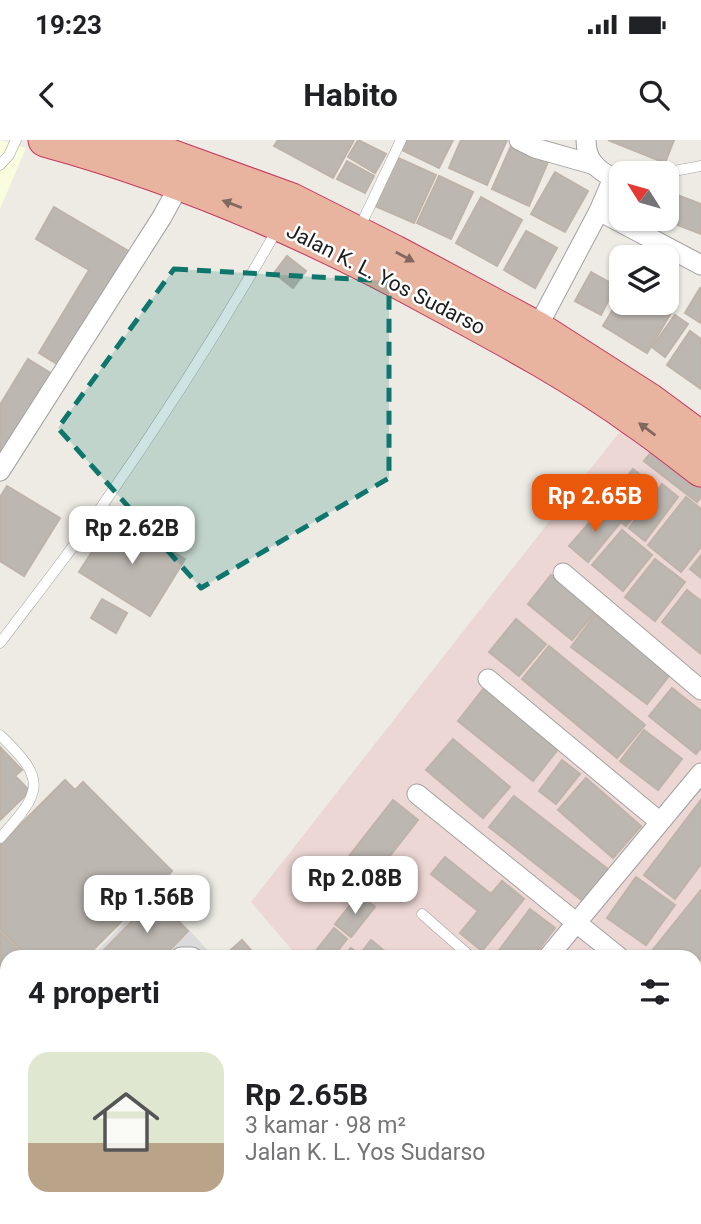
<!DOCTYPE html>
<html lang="id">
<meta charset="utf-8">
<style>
:root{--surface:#fff;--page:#f2f2f2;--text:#202124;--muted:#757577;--line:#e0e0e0;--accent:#ea580c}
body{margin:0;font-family:Roboto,sans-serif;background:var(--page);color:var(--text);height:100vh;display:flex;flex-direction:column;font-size:26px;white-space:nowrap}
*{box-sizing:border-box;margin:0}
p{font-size:23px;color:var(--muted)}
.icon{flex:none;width:38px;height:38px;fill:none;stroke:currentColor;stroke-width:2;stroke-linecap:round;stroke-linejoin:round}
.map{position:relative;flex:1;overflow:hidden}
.sheet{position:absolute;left:0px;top:810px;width:702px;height:275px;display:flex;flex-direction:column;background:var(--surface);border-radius:21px 21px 0 0;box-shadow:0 2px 5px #0004}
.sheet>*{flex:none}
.needle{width:46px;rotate:307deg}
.tools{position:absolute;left:609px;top:21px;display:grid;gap:14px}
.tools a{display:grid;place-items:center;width:70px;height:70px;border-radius:14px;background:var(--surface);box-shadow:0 2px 5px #0004;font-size:35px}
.price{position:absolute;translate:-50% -60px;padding:0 16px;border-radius:14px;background:#fff;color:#222;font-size:23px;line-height:46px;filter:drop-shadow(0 2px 4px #0008)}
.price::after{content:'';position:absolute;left:50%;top:42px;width:21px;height:16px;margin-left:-10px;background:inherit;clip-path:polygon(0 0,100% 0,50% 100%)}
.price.selected{background:var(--accent);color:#fff}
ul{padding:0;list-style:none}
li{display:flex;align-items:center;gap:21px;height:175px;padding:0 28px}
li+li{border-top:2px solid var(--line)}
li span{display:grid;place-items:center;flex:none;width:196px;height:140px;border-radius:21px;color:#555}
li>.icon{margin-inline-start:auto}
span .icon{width:84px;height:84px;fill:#fffc;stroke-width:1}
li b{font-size:30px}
h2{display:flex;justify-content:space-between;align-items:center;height:84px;padding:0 28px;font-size:30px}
.status{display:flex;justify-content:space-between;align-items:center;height:49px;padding:0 35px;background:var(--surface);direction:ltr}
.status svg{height:19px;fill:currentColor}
header{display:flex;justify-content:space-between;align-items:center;height:91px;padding:0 28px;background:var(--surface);font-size:32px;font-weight:700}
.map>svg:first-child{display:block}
</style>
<div class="status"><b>19:23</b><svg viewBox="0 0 49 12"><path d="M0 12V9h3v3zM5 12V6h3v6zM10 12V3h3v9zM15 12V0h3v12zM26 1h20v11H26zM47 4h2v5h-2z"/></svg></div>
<header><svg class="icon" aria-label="back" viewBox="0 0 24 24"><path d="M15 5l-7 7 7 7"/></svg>Habito<svg class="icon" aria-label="search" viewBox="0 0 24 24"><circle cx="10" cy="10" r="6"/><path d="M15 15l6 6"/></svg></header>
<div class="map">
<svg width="701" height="1084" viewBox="0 0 701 1084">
<rect width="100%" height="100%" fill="#edebe4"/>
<g fill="#dbdada">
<polygon points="154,752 214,817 91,817"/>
<polygon points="7,903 7,1078 248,1078 254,1084 0,1084 0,911"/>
</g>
<g fill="#edd7d4">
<polygon points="621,290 701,355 701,940 695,948 695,817 298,817 251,762"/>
<polygon points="480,1078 590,1078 585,1084 485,1084"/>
</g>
<polygon fill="#fafcde" points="0,0 26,8 0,69"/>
<g fill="#bdb7b1" stroke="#beb3a8" stroke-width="2">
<polygon points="278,0 354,0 333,38 274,6"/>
<polygon points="358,0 386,14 375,33 348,17"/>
<polygon points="406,0 453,0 439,28 402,10"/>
<polygon points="461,0 507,0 487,45 449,28"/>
<polygon points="608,0 674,0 665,23"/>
<polygon points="511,6 548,22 529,66 492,49"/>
<polygon points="396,17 436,35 414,83 375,66"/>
<polygon points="347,21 374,36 365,53 337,39"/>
<polygon points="555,32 588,51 565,92 531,74"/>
<polygon points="439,36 473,52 451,99 417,83"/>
<polygon points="667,51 701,64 701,94 662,79 667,79"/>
<polygon points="481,57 522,80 497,126 456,103"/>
<polygon points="54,67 132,113 60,226 39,213 89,130 36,99"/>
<polygon points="526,91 557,108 535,148 504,130"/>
<polygon points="287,116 306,131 293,148 274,133"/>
<polygon points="591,132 616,146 601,175 575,161"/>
<polygon points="700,148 701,149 701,183 685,173"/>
<polygon points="621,156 621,163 653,163 671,173 647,213 603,186"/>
<polygon points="675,175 688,184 665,217 652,207"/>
<polygon points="690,191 701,199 701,249 667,225"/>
<polygon points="28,219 54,235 0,320 0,265"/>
<polygon points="652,311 701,349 701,357 697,362 644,321"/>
<polygon points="633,329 657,348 626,386 603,367"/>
<polygon points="662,344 678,357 645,401 629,388"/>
<polygon points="7,346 60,378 24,436 0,421 0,357"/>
<polygon points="686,357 701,369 701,407 681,432 648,405"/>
<polygon points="603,367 621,382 588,422 569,406"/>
<polygon points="115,376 185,419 150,476 79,432"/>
<polygon points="622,390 652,415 623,451 592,425"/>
<polygon points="701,415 701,438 690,429"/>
<polygon points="655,419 685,442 655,481 625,457"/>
<polygon points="551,435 596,471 572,500 528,464"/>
<polygon points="687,450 701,461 701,514 662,482"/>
<polygon points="102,459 127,473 116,493 91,478"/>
<polygon points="595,475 672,532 647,564 571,507"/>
<polygon points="516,479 546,504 519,536 489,512"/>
<polygon points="549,506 645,585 617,618 522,539"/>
<polygon points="484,548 559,608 533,641 458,581"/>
<polygon points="672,548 701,571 701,608 696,614 649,576"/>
<polygon points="644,590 682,619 658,650 620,621"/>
<polygon points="453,599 510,647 483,678 426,630"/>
<polygon points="0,607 22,630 15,636 30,651 0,680"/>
<polygon points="562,620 580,634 556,664 539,651"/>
<polygon points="586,638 641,686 613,718 558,670"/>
<polygon points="65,640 75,650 83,642 172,731 86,817 28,817 0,789 0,705"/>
<polygon points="514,656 609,730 584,762 489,687"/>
<polygon points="393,660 418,680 371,740 346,720"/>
<polygon points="701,660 701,724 675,759 644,735"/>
<polygon points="445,717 491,754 502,741 524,759 482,811 460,793 478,771 431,734"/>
<polygon points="636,737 675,765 646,805 607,778"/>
<polygon points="701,750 701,818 695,826 695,817 647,817"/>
<polygon points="359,754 375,767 351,797 335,784"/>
<polygon points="155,758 188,791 163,817 97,817"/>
<polygon points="530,769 555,788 533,817 494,817"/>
<polygon points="334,788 347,799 333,817 311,817"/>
<polygon points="0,792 25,817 7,817 7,835 1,841"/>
<polygon points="242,800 257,817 223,817"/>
<polygon points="371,800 392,817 366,817 361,813"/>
<polygon points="351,808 362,817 343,817"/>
<polygon points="7,854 7,897 0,904 0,859"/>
<polygon points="696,882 701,887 701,919 695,913"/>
<polygon points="7,913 7,956 0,948 0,919"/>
<polygon points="695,918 701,922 700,947 695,943"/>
<polygon points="7,1004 7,1049 0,1042 0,1011"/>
<polygon points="701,1035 701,1084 660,1084 665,1078 695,1078 695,1042"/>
<polygon points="7,1070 7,1078 19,1078 25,1084 0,1084 0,1076"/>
<polygon points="82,1078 104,1078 99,1084 77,1084"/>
<polygon points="108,1078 121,1078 129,1084 104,1084"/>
<polygon points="162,1078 203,1078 197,1084 168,1084"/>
<polygon points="212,1078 245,1078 239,1084 206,1084"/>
<polygon points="261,1078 348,1078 353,1084 267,1084"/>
<polygon points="358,1078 380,1078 373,1084 363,1084"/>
<polygon points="393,1078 425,1078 418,1084 398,1084"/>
<polygon points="435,1078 472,1078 477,1083 429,1084"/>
<polygon points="546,1078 558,1078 565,1084 541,1084"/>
<polygon points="606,1078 650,1078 645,1084 601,1084"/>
</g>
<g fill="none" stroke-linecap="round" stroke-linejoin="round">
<defs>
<g id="service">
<polyline points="0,25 9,15 16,0"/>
<polyline points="667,35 674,31 701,26"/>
<polyline points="359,89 401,0"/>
<path d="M0 503C31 462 63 421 93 379 159 285 221 188 278 88"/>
<path d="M0 595C47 640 43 651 0 698"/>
<polyline points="422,774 471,817"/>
</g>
<g id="minor">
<polyline points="519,0 535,8 595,25"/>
<polyline points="599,71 701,125"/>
<path d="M537 188 599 71 613 38C596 29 586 20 586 0"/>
<polyline points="0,331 162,77 180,44"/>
<polyline points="563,433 701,550"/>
<polyline points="488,539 660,682"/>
<polyline points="417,654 619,817"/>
<polyline points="181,817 192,817"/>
<polyline points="548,817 701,633"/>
<polyline points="695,846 701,839"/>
<polyline points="695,963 701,956"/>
<polyline points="695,989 701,995"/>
<polyline points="0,995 7,987"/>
<polyline points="695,1031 701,1023"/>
<polyline points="134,1078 140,1084"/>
<polyline points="56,1084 61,1078"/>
<polyline points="501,1084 506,1078"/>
<polyline points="650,1084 655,1078"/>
</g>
<g id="trunk">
<path d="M45 0C184 38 316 96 441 165 508 201 576 238 637 282 659 297 680 314 701 330"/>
<polyline points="118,1 165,14 292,60 395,112 537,188 651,261 701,298"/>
</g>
</defs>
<use href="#service" stroke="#a1a1a1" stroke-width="11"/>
<use href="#minor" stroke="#a1a1a1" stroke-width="21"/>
<use href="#trunk" stroke="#c9345d" stroke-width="35"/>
<use href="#service" stroke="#fff" stroke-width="10"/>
<use href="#minor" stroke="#fff" stroke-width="19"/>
<use href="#trunk" stroke="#e8b4a0" stroke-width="33"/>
</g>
<defs><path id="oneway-solid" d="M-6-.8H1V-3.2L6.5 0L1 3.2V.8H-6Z" transform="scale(1.75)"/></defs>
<g fill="#82685e">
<use href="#oneway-solid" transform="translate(232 64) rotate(-159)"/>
<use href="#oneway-solid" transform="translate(405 117) rotate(28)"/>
<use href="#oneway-solid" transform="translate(647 289) rotate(-143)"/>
</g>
<path fill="#0f766e" fill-opacity="0.2" stroke="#0f766e" stroke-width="5" stroke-dasharray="14 9" stroke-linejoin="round" d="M174 129 389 141V338L201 448 58 288Z"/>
<g text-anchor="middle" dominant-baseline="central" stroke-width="5" stroke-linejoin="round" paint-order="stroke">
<g font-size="21" fill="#1d1d1d" stroke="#fff">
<text transform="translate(386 139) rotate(27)">Jalan K. L. Yos Sudarso</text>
</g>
</g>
</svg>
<div class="tools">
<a><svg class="needle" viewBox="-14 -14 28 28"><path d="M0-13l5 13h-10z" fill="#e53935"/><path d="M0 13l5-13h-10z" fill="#757577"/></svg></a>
<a><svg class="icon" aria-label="layers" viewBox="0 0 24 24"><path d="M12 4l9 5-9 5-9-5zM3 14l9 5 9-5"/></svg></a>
</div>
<b class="price selected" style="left:595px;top:394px">Rp 2.65B</b>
<b class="price" style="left:132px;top:426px">Rp 2.62B</b>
<b class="price" style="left:355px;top:776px">Rp 2.08B</b>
<b class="price" style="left:147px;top:795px">Rp 1.56B</b>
<section class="sheet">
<h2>4 properti<svg class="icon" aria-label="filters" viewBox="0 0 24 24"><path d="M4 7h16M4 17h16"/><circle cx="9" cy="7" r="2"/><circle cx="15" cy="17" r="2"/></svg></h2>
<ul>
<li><span style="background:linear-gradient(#dfe7d0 65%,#b9a48a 0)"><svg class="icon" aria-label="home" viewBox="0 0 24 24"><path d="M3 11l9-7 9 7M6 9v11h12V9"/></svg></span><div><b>Rp 2.65B</b><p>3 kamar · 98 m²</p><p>Jalan K. L. Yos Sudarso</p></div></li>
</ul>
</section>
</div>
